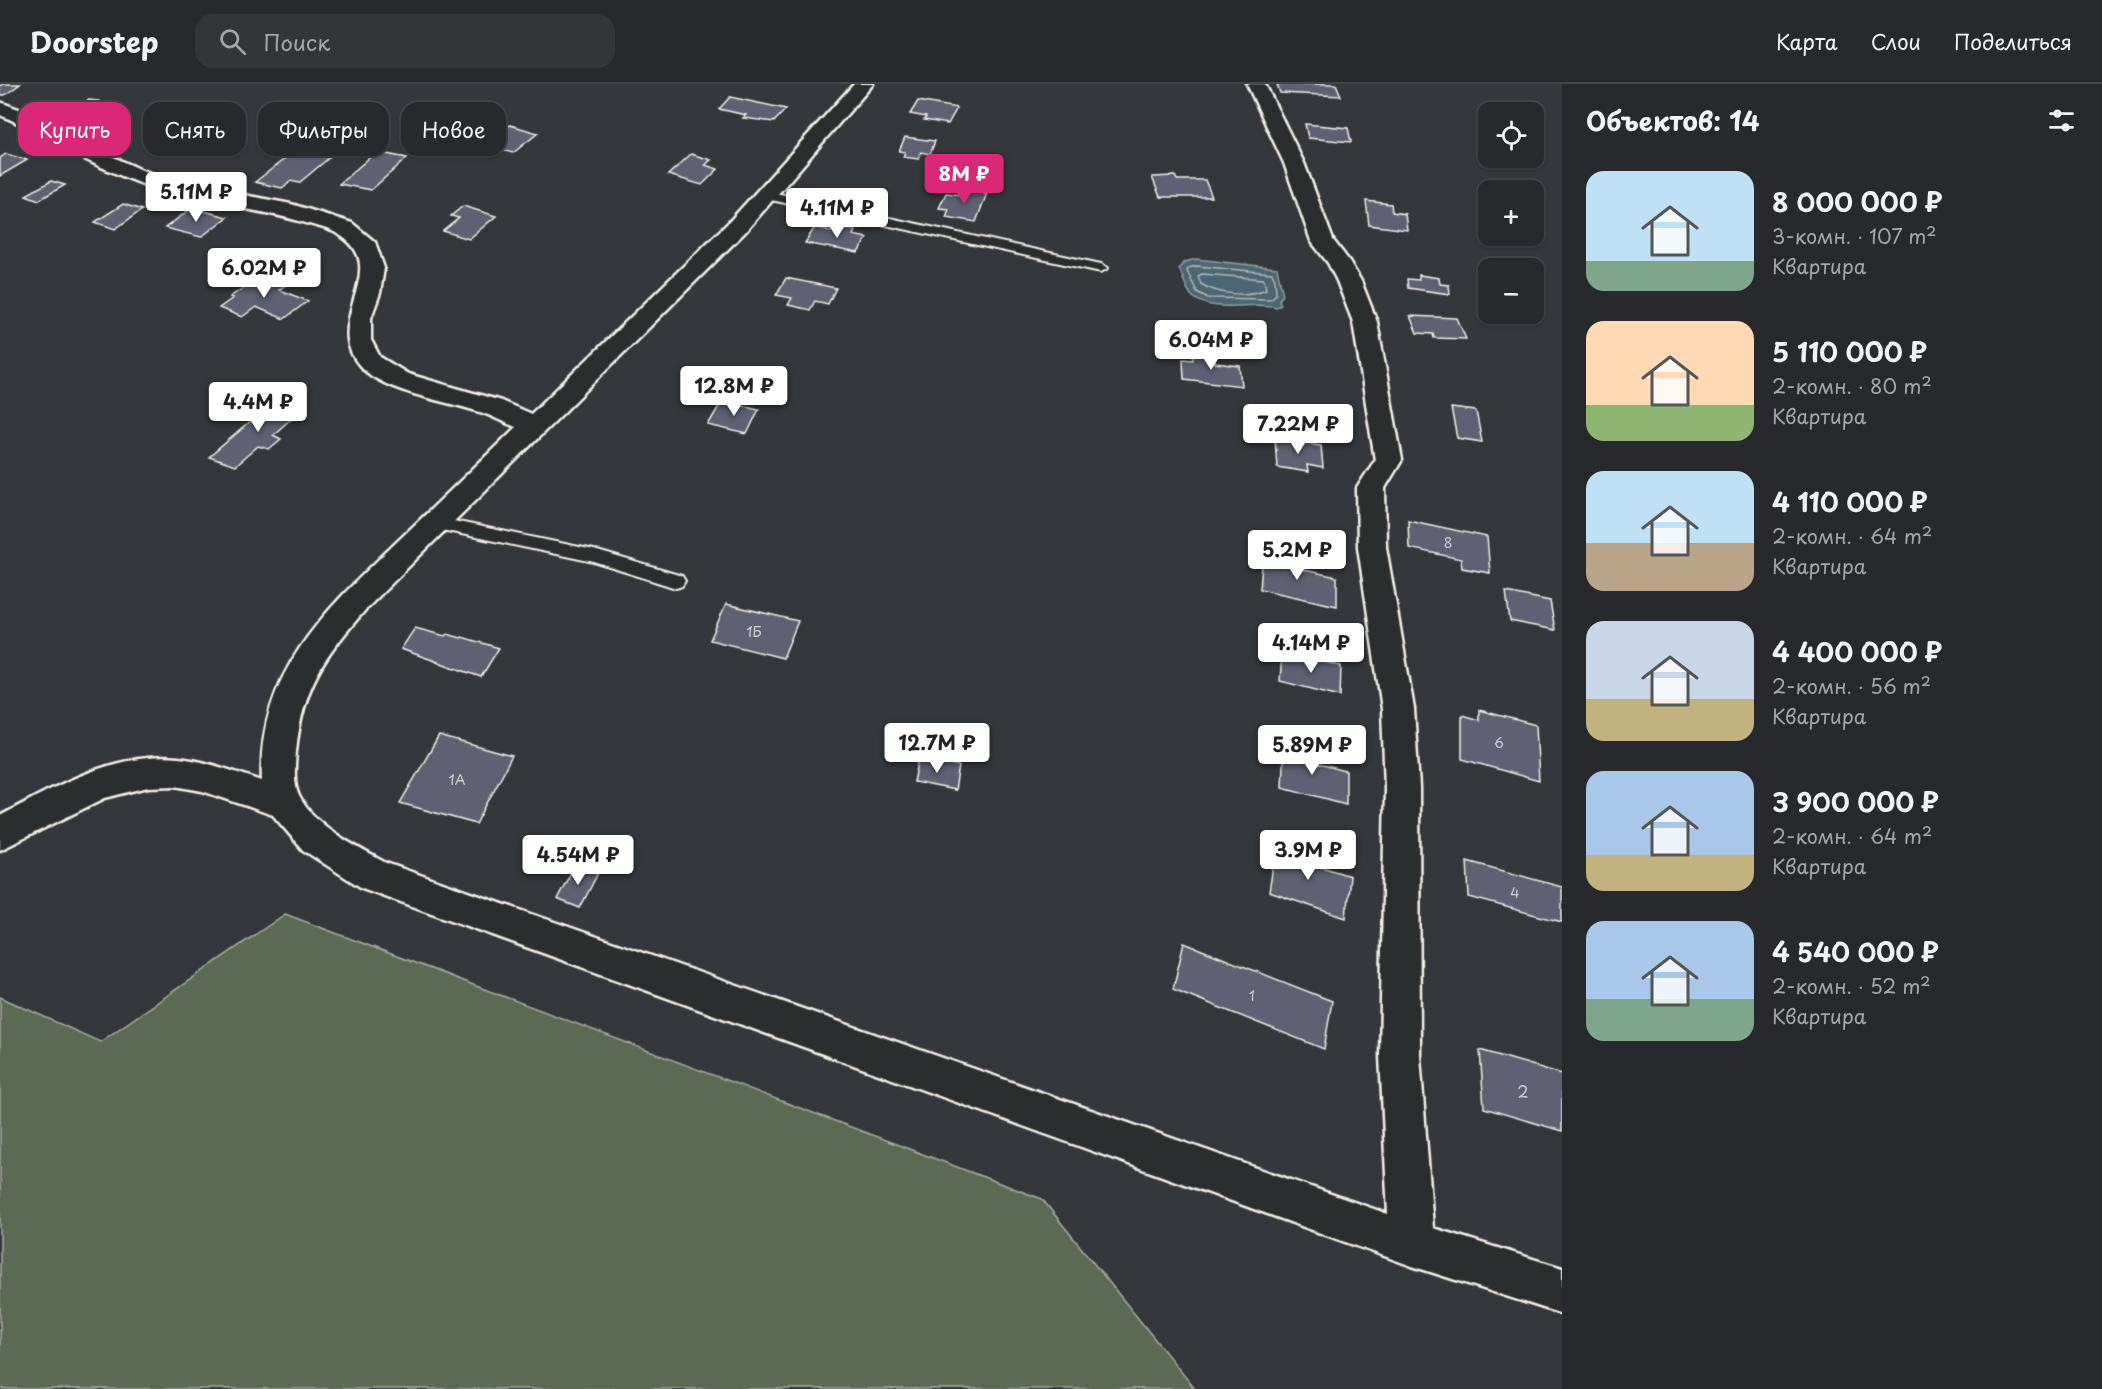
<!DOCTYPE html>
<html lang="ru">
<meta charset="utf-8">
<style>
:root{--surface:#27292d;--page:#333539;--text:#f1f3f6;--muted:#a4a6aa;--line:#434549;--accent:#db2777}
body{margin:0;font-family:"Playpen Sans",sans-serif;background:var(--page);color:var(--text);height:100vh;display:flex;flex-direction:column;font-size:22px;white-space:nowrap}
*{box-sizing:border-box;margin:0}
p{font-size:20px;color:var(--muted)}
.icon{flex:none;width:33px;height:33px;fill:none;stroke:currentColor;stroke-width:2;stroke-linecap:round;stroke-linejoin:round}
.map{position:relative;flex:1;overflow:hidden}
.details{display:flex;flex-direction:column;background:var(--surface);width:540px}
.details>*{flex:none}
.guide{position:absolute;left:18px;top:18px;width:570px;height:54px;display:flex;gap:12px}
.controls{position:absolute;left:1478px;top:18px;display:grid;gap:12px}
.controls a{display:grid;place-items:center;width:66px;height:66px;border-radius:12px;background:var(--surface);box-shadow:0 2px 4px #0004,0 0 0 2px var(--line);font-size:30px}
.price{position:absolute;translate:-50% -51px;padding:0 14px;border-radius:6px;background:#fff;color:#222;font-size:20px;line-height:39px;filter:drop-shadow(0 2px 3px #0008)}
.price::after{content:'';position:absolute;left:50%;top:36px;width:18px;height:14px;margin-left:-9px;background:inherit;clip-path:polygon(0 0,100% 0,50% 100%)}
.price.selected{background:var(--accent);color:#fff}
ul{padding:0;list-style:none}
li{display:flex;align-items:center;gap:18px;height:150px;padding:0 24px}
li span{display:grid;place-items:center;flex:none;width:168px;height:120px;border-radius:18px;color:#555}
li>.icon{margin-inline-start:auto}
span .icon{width:72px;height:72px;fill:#fffc;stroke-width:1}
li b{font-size:26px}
h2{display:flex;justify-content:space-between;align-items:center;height:72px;padding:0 24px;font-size:26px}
.chip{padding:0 21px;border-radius:18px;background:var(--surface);box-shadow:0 2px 4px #0004,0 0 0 2px var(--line);font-size:21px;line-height:54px}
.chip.selected{background:var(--accent);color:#fff}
header{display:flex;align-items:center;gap:36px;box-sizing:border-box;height:84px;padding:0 30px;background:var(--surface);border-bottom:2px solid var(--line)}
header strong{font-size:28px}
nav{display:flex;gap:33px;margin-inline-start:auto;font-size:21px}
.search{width:420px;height:54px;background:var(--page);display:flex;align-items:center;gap:15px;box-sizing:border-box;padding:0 21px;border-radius:18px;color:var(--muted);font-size:22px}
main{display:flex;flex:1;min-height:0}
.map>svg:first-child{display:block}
</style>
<header>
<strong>Doorstep</strong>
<div class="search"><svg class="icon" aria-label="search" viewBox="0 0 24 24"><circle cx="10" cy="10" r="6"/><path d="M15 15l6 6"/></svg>Поиск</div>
<nav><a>Карта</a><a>Слои</a><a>Поделиться</a></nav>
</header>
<main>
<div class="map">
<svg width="1562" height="1305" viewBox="0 0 1562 1305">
<rect width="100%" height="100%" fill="#34373c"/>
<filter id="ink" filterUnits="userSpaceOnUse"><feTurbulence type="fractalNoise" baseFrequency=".0167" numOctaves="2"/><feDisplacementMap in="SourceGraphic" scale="12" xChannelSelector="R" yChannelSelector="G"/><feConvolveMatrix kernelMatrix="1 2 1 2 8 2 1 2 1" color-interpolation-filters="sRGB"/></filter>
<g filter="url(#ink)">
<polygon fill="#5d6b53" stroke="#a8ae9e" stroke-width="1.5" points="285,830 1042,1115 1195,1305 0,1305 0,913 100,958"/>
<path fill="#4e6673" stroke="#909ea2" stroke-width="1.5" d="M1196 175 1277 184 1283 211 1279 216 1281 221 1276 223C1251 216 1215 231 1193 213 1186 207 1183 193 1179 184L1185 178Z"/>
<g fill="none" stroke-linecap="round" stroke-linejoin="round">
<g stroke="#b2b9b9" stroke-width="1.5">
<polygon points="1197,182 1272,189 1275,195 1276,210 1271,215 1208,214 1197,208 1187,187 1188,184"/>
<path d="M1202 190 1264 195 1266 205C1247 213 1218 211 1201 200L1198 192Z"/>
</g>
</g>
<g fill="#5e6073" stroke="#f4f1e8" stroke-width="1.5">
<polygon points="3,0 20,0 5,11 0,11 0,2"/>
<polygon points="1277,0 1336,0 1341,12 1280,9"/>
<polygon points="730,13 786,25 774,38 743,34 746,31 719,25"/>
<polygon points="88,16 99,17 95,21 103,21 97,26 91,25 81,34 64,32 80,19 84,19"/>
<polygon points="918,17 957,24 948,40 924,36 926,33 910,30"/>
<polygon points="1305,40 1348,44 1351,58 1308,54"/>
<polygon points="510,41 538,49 513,69 484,61"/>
<polygon points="905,53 935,57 930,70 921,68 918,75 903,73 905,68 899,67"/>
<polygon points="296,66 330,73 299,99 291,97 282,104 255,98"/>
<polygon points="376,68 407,74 371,106 339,100"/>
<polygon points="6,70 27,76 0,92 0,74"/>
<polygon points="691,70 711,76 705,81 718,85 702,101 668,91"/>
<polygon points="1175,92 1177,96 1205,96 1212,113 1160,113 1152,93"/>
<polygon points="51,97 65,101 39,116 26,111"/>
<polygon points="964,105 987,109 976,138 946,133 949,125 939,124 946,109 961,111"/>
<polygon points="1366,117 1391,120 1392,128 1405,130 1407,146 1369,141"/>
<polygon points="123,120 142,126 115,145 95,138"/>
<polygon points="463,122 496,132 469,155 443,147 459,134 451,132"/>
<polygon points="192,124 227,133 201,153 165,144"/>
<polygon points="834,142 855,146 853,151 867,154 858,169 805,159 815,143 831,147"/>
<polygon points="268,190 289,198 279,206 308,217 284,235 256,223 242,233 219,224 233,214 230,213 252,198 256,199"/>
<polygon points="1419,191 1439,194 1440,200 1449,201 1450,210 1408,204 1407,195 1419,196"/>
<polygon points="786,194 836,204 828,220 815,217 810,226 788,221 792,214 776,211"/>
<polygon points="1410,232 1457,234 1466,255 1434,254 1433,250 1417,249"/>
<polygon points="1193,270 1215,272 1215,279 1240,282 1242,302 1184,295 1183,275 1193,276"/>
<polygon points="278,314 304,323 273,351 281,355 269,365 258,362 235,382 209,373"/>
<polygon points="722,317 759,325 747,350 708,341"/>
<polygon points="1451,324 1476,327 1482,358 1457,354"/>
<polygon points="1275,354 1321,361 1323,384 1307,381 1308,388 1277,383"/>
<polygon points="1408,436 1487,453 1490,489 1462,484 1461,475 1409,464"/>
<polygon points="1263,468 1290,474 1290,483 1337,493 1337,522 1260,505"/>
<polygon points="1506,508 1550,517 1555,546 1510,537"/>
<polygon points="726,520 798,537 783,574 710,556"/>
<polygon points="415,544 445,552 447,550 461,554 462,553 499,564 481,593 401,565"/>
<polygon points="1282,568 1341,582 1340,612 1280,597"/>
<polygon points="1479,626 1536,641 1539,697 1462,675 1462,631 1479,636"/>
<polygon points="439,652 512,672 476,740 400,719"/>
<polygon points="1284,659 1304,664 1303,676 1346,687 1346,720 1282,703"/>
<polygon points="919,674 959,682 955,706 914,698"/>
<polygon points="1277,757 1308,767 1306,778 1350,792 1346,834 1269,808"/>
<polygon points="1467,777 1562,803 1562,838 1469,813"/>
<polygon points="575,781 598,789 580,824 557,815"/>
<polygon points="1184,859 1332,917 1324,965 1173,905"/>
<polygon points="1480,966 1562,990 1562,1047 1484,1024"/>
</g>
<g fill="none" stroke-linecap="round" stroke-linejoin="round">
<defs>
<g id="service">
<polygon points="766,107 1101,180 1108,184 1101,188 762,114 760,111 762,108"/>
<polygon points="434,433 594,466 682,492 685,497 682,502 676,504 594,478 428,443 426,439 428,435"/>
</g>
<path id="minor" d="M854 0H873L745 148 366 525C324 573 303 601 296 667 295 680 293 700 299 712 314 742 358 764 386 779L1388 1130 1380 972 1385 704 1382 625 1358 463 1357 404 1375 376 1353 238 1337 197 1328 179 1311 157 1284 79 1247 0H1265L1304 79 1333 156 1349 177 1361 197 1377 238 1402 376 1385 404 1386 463 1414 625 1419 704 1420 972 1433 1144 1562 1184V1230L1412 1182 362 804 303 766 273 731 202 707 175 702 148 703 105 714 0 766V732C52 704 116 667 178 674 207 677 234 688 262 697 256 588 329 523 401 454 440 417 478 380 516 343 505 339 494 333 483 329 449 317 385 309 361 283 318 237 397 182 336 149 328 144 315 142 306 139 261 125 214 122 169 109 137 99 106 86 76 71 50 58 27 42 0 31V18L37 32 89 62 142 86 181 99 291 120 352 139 375 158 384 184 380 209 371 234V256L380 273 408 290 501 317 531 330 729 138Z"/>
</defs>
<use href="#service" stroke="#f4f1e8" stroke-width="4"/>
<use href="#minor" stroke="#f4f1e8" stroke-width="5"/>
<use href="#service" fill="#2a2d2e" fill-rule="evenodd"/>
<use href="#minor" fill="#2a2d2e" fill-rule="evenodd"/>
</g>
</g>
<g text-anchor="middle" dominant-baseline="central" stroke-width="4.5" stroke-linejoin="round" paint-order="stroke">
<g font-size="14" fill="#cecdcb">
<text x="1448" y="458">8</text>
<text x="754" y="547">1Б</text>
<text x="1499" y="658">6</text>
<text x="457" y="695">1А</text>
<text x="1515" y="808">4</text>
<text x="1252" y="911">1</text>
</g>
<g font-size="16" fill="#cecdcb">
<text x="1523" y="1007">2</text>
</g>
</g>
</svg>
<div class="controls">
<a><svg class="icon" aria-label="locate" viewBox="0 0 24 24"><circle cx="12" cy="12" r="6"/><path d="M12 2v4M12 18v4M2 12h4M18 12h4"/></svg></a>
<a>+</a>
<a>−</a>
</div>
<b class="price selected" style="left:964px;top:121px">8M ₽</b>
<b class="price" style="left:196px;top:139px">5.11M ₽</b>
<b class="price" style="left:837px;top:155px">4.11M ₽</b>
<b class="price" style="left:264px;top:215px">6.02M ₽</b>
<b class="price" style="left:1211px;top:287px">6.04M ₽</b>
<b class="price" style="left:734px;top:333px">12.8M ₽</b>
<b class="price" style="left:258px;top:349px">4.4M ₽</b>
<b class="price" style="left:1298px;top:371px">7.22M ₽</b>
<b class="price" style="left:1297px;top:497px">5.2M ₽</b>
<b class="price" style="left:1311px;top:590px">4.14M ₽</b>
<b class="price" style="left:937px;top:690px">12.7M ₽</b>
<b class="price" style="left:1312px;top:692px">5.89M ₽</b>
<b class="price" style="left:1308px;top:797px">3.9M ₽</b>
<b class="price" style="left:578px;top:802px">4.54M ₽</b>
<div class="guide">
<a class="chip selected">Купить</a>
<a class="chip">Снять</a>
<a class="chip">Фильтры</a>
<a class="chip">Новое</a>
</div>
</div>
<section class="details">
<h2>Объектов: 14<svg class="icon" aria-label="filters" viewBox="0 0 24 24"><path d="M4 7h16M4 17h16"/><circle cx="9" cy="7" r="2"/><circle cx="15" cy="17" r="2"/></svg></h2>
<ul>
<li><span style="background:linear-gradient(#bfe0f5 75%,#7fa58c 0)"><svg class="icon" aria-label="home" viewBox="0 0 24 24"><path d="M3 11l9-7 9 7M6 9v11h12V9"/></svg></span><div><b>8 000 000 ₽</b><p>3-комн. · 107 m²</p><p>Квартира</p></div></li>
<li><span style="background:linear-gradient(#ffd9b3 70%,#8fb573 0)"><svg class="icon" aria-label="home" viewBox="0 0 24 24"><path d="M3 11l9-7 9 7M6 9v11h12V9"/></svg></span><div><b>5 110 000 ₽</b><p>2-комн. · 80 m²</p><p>Квартира</p></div></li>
<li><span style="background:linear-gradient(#bfe0f5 60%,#b9a48a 0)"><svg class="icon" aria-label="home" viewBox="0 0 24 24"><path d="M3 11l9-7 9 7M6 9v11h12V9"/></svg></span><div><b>4 110 000 ₽</b><p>2-комн. · 64 m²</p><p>Квартира</p></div></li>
<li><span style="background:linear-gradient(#c9d6e8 65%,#c2b280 0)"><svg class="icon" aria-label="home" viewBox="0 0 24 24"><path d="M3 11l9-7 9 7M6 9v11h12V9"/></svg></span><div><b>4 400 000 ₽</b><p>2-комн. · 56 m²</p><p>Квартира</p></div></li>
<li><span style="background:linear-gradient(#a9c7e8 70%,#c2b280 0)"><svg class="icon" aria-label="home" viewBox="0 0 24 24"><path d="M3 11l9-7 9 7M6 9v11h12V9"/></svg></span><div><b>3 900 000 ₽</b><p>2-комн. · 64 m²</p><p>Квартира</p></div></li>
<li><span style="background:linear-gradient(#a9c7e8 65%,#7fa58c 0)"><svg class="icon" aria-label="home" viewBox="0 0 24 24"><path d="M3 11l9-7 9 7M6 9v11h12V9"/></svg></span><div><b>4 540 000 ₽</b><p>2-комн. · 52 m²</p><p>Квартира</p></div></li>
</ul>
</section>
</main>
